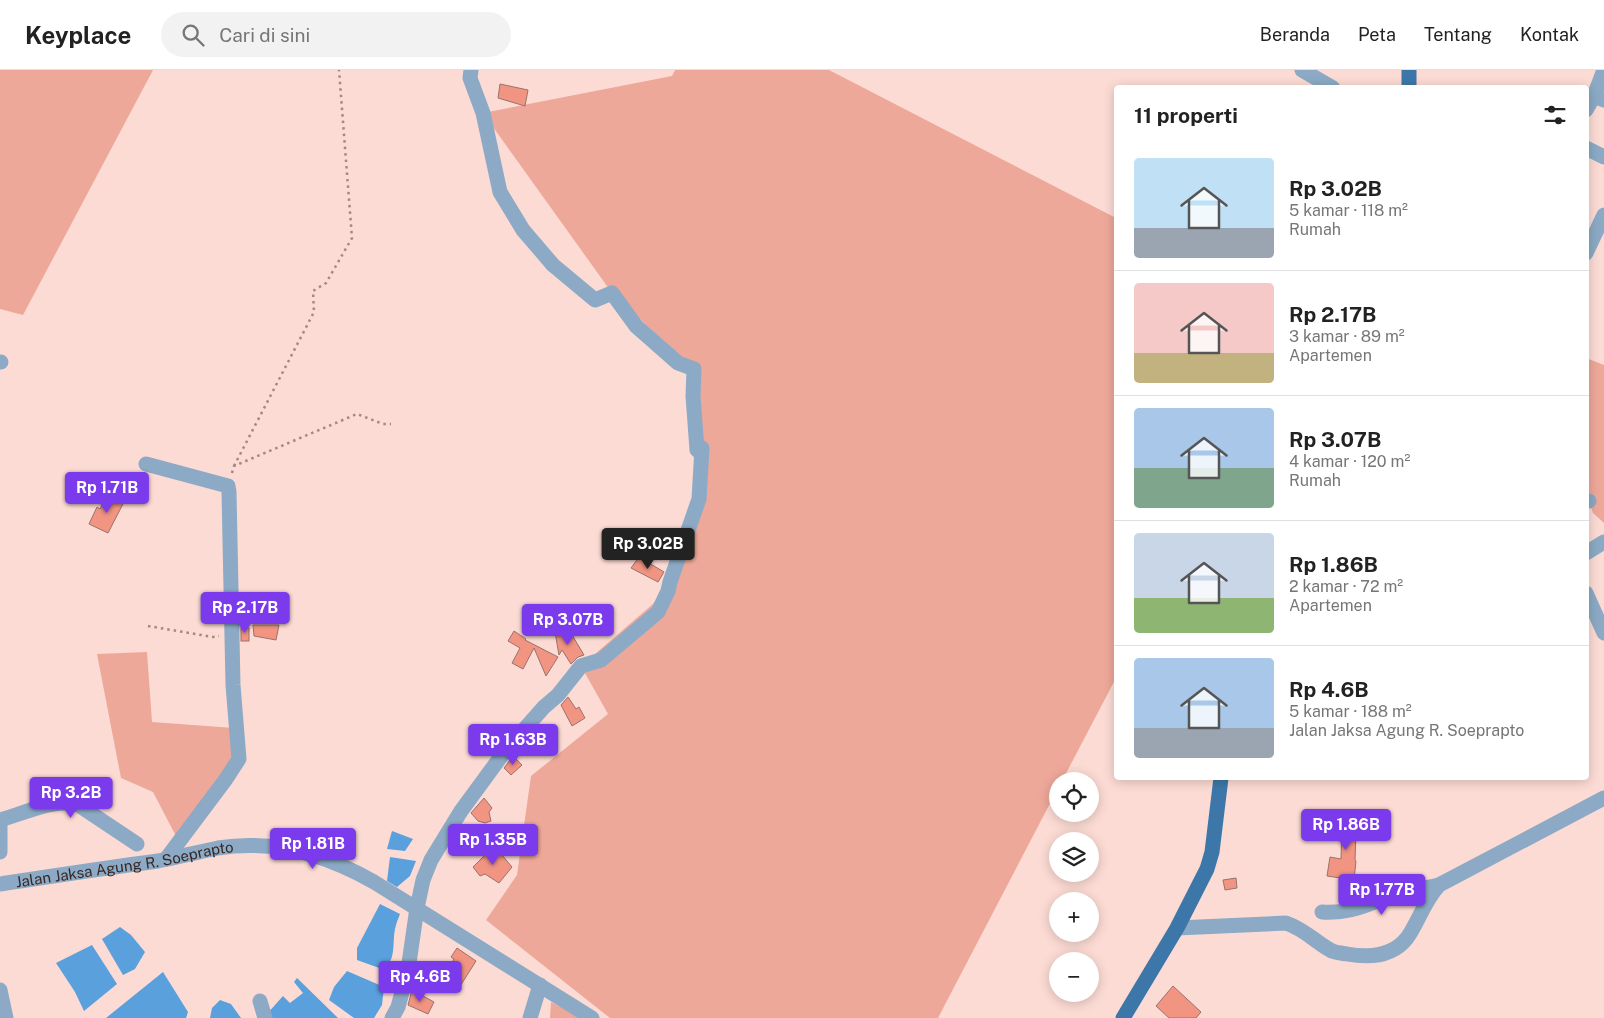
<!DOCTYPE html>
<html lang="id">
<meta charset="utf-8">
<style>
:root{--surface:#fff;--page:#f2f2f2;--text:#222;--muted:#767676;--line:#e0e0e0;--accent:#7c3aed}
body{margin:0;font-family:"Public Sans",sans-serif;background:var(--page);color:var(--text);height:100vh;display:flex;flex-direction:column;font-size:19px;white-space:nowrap}
*{box-sizing:border-box;margin:0}
p{font-size:16px;color:var(--muted)}
.icon{flex:none;width:28px;height:28px;fill:none;stroke:currentColor;stroke-width:2;stroke-linecap:round;stroke-linejoin:round}
.map{position:relative;flex:1;overflow:hidden}
.panel{position:absolute;left:1114px;top:15px;width:475px;height:695px;display:flex;flex-direction:column;background:var(--surface);border-radius:5px;box-shadow:0 2px 12px #0003}
.panel>*{flex:none}
.controls{position:absolute;left:1049px;top:702px;display:grid;gap:10px}
.controls a{display:grid;place-items:center;width:50px;height:50px;border-radius:50%;background:var(--surface);box-shadow:0 2px 12px #0003;font-size:25px}
.price{position:absolute;translate:-50% -42px;padding:0 11px;border-radius:5px;background:var(--accent);color:#fff;font-size:16px;line-height:32px;filter:drop-shadow(0 1px 2px #0008)}
.price::after{content:'';position:absolute;left:50%;top:30px;width:15px;height:11px;margin-left:-8px;background:inherit;clip-path:polygon(0 0,100% 0,50% 100%)}
.price.current{background:#222;color:#fff}
ul{padding:0;list-style:none}
li{display:flex;align-items:center;gap:15px;height:125px;padding:0 20px}
li+li{border-top:1px solid var(--line)}
li span{display:grid;place-items:center;flex:none;width:140px;height:100px;border-radius:5px;color:#555}
li>.icon{margin-inline-start:auto}
span .icon{width:60px;height:60px;fill:#fffc;stroke-width:1}
li b{font-size:21px}
h2{display:flex;justify-content:space-between;align-items:center;height:60px;padding:0 20px;font-size:21px}
header{display:flex;align-items:center;gap:30px;box-sizing:border-box;height:70px;padding:0 25px;background:var(--surface);border-bottom:1px solid var(--line)}
header strong{font-size:24px}
nav{display:flex;gap:28px;margin-inline-start:auto;font-size:18px}
.search{width:350px;height:45px;background:var(--page);display:flex;align-items:center;gap:12px;box-sizing:border-box;padding:0 18px;border-radius:28px;color:var(--muted);font-size:19px}
.map>svg:first-child{display:block}
</style>
<header>
<strong>Keyplace</strong>
<div class="search"><svg class="icon" aria-label="search" viewBox="0 0 24 24"><circle cx="10" cy="10" r="6"/><path d="M15 15l6 6"/></svg>Cari di sini</div>
<nav><a>Beranda</a><a>Peta</a><a>Tentang</a><a>Kontak</a></nav>
</header>
<div class="map">
<svg width="1604" height="948" viewBox="0 0 1604 948">
<rect width="100%" height="100%" fill="#fcdbd4"/>
<g fill="#eea899">
<polygon points="0,0 153,0 23,245 0,239"/>
<polygon points="675,0 829,0 1116,148 1116,608 1062,711 1058,711 1057,720 938,948 610,948 486,850 517,805 531,706 608,644 581,596 668,521 699,429 694,299 612,223 483,43 672,6"/>
<polygon points="1586,288 1604,295 1604,453 1593,443 1586,423"/>
<polygon points="147,582 152,652 234,658 236,687 178,770 153,722 121,708 97,584"/>
<polygon points="551,932 582,948 550,948"/>
</g>
<g fill="#59a0dd">
<polygon points="392,761 413,769 405,781 387,779"/>
<polygon points="390,787 416,791 410,806 397,817 387,811"/>
<path d="M380 834 400 844C398 849 396 854 395 859 392 873 397 892 382 899L357 890V878Z"/>
<polygon points="120,857 131,865 145,882 135,899 123,905 102,869"/>
<polygon points="92,875 117,914 84,941 75,922 56,893"/>
<polygon points="347,901 384,917 382,935 374,948 354,948 329,930 334,917"/>
<polygon points="163,902 188,942 186,948 106,948"/>
<polygon points="297,908 338,948 268,948 266,945 283,926 290,933 303,923 294,912"/>
<polygon points="220,930 231,934 241,948 210,948 212,938"/>
</g>
<g fill="#f19482" stroke="#98746d">
<polygon points="500,14 528,20 525,36 498,28"/>
<polygon points="108,424 124,432 108,463 89,454 97,437 100,439"/>
<polygon points="639,487 664,502 658,512 631,498"/>
<polygon points="253,555 279,555 276,570 254,566"/>
<rect x="241" y="558" width="8" height="13"/>
<polygon points="514,561 526,569 525,570 558,587 546,606 534,578 523,599 512,593 520,578 508,571"/>
<polygon points="573,561 572,565 584,585 578,587 571,594 562,580 559,585 555,562"/>
<polygon points="568,627 576,639 579,637 585,648 572,656 561,635"/>
<polygon points="513,686 522,695 511,705 504,698"/>
<polygon points="484,728 492,738 489,742 491,751 485,753 478,751 471,743"/>
<polygon points="1345,746 1363,750 1360,763 1356,762 1355,790 1356,791 1354,810 1327,806 1330,787 1341,789 1342,755"/>
<polygon points="496,778 512,797 499,813 485,804 480,806 473,797 486,784"/>
<polygon points="1236,808 1237,818 1225,820 1223,810"/>
<polygon points="457,878 476,891 457,921 441,912 454,889 451,887"/>
<polygon points="1173,916 1201,942 1196,948 1169,948 1156,936"/>
<polygon points="412,920 434,932 428,944 408,935"/>
</g>
<g fill="none" stroke-linecap="round" stroke-linejoin="round">
<g stroke="#a28984" stroke-width="2.5" stroke-dasharray="2.5 4" stroke-linecap="butt">
<polyline points="234,396 314,242 313,221 326,213 352,168 339,0"/>
<polyline points="232,403 234,396 357,344 383,354 391,354"/>
<polyline points="131,430 137,429 143,421 145,408"/>
<polyline points="148,556 213,567 219,566"/>
</g>
<g stroke="#8caac5" stroke-width="15">
<polyline points="1302,0 1333,18"/>
<polyline points="1604,0 1594,26 1604,30"/>
<polyline points="1586,40 1594,26"/>
<polyline points="1586,78 1604,87"/>
<polyline points="1586,183 1604,145"/>
<polyline points="0,292 1,292"/>
<polyline points="146,394 228,416 229,422 233,615 239,689 226,709 166,789"/>
<polyline points="1586,432 1589,431"/>
<polyline points="1586,483 1604,472"/>
<polyline points="1586,523 1604,563"/>
<path d="M0 750C22 744 55 728 77 734L137 774"/>
<polyline points="0,750 0,782"/>
<path id="s1" d="M0 814C53 806 105 798 158 791 178 787 198 782 218 778 274 769 325 784 374 812L592 948"/>
<path d="M1322 842C1354 844 1368 833 1397 824 1410 820 1425 818 1439 815"/>
<path d="M1177 858 1286 853C1306 860 1315 872 1332 881 1337 883 1342 883 1347 884 1369 888 1392 887 1407 868 1419 851 1424 831 1439 815L1604 728"/>
<polyline points="0,920 6,948"/>
<polyline points="260,931 265,948"/>
<polyline points="392,948 398,937 408,900 417,838 423,810 431,790 461,741 505,681 544,637 558,625 581,596 601,590 658,542 668,521 670,512 699,429 702,378 697,380 693,326 694,299 678,293 636,256 612,223 595,230 553,195 523,160 500,122 483,43 470,8 471,0"/>
<polyline points="530,948 540,915"/>
</g>
<g stroke="#3d77a9" stroke-width="15">
<polyline points="1409,0 1409,18"/>
<polyline points="1123,948 1177,858 1207,799 1212,782 1221,708"/>
</g>
</g>
<g text-anchor="middle" dominant-baseline="central" stroke-width="4" stroke-linejoin="round" paint-order="stroke">
<g font-size="15" fill="#372724" stroke="#fdede9">
<text stroke="none"><textPath href="#s1" startOffset="126">Jalan Jaksa Agung R. Soeprapto</textPath></text>
</g>
</g>
</svg>
<div class="controls">
<a><svg class="icon" aria-label="locate" viewBox="0 0 24 24"><circle cx="12" cy="12" r="6"/><path d="M12 2v4M12 18v4M2 12h4M18 12h4"/></svg></a>
<a><svg class="icon" aria-label="layers" viewBox="0 0 24 24"><path d="M12 4l9 5-9 5-9-5zM3 14l9 5 9-5"/></svg></a>
<a>+</a>
<a>−</a>
</div>
<b class="price" style="left:107px;top:444px">Rp 1.71B</b>
<b class="price current" style="left:648px;top:500px">Rp 3.02B</b>
<b class="price" style="left:245px;top:564px">Rp 2.17B</b>
<b class="price" style="left:568px;top:576px">Rp 3.07B</b>
<b class="price" style="left:513px;top:696px">Rp 1.63B</b>
<b class="price" style="left:71px;top:749px">Rp 3.2B</b>
<b class="price" style="left:1346px;top:781px">Rp 1.86B</b>
<b class="price" style="left:493px;top:796px">Rp 1.35B</b>
<b class="price" style="left:313px;top:800px">Rp 1.81B</b>
<b class="price" style="left:1382px;top:846px">Rp 1.77B</b>
<b class="price" style="left:420px;top:933px">Rp 4.6B</b>
<section class="panel">
<h2>11 properti<svg class="icon" aria-label="filters" viewBox="0 0 24 24"><path d="M4 7h16M4 17h16"/><circle cx="9" cy="7" r="2"/><circle cx="15" cy="17" r="2"/></svg></h2>
<ul>
<li><span style="background:linear-gradient(#bfe0f5 70%,#9aa5b1 0)"><svg class="icon" aria-label="home" viewBox="0 0 24 24"><path d="M3 11l9-7 9 7M6 9v11h12V9"/></svg></span><div><b>Rp 3.02B</b><p>5 kamar · 118 m²</p><p>Rumah</p></div></li>
<li><span style="background:linear-gradient(#f6c9c9 70%,#c2b280 0)"><svg class="icon" aria-label="home" viewBox="0 0 24 24"><path d="M3 11l9-7 9 7M6 9v11h12V9"/></svg></span><div><b>Rp 2.17B</b><p>3 kamar · 89 m²</p><p>Apartemen</p></div></li>
<li><span style="background:linear-gradient(#a9c7e8 60%,#7fa58c 0)"><svg class="icon" aria-label="home" viewBox="0 0 24 24"><path d="M3 11l9-7 9 7M6 9v11h12V9"/></svg></span><div><b>Rp 3.07B</b><p>4 kamar · 120 m²</p><p>Rumah</p></div></li>
<li><span style="background:linear-gradient(#c9d6e8 65%,#8fb573 0)"><svg class="icon" aria-label="home" viewBox="0 0 24 24"><path d="M3 11l9-7 9 7M6 9v11h12V9"/></svg></span><div><b>Rp 1.86B</b><p>2 kamar · 72 m²</p><p>Apartemen</p></div></li>
<li><span style="background:linear-gradient(#a9c7e8 70%,#9aa5b1 0)"><svg class="icon" aria-label="home" viewBox="0 0 24 24"><path d="M3 11l9-7 9 7M6 9v11h12V9"/></svg></span><div><b>Rp 4.6B</b><p>5 kamar · 188 m²</p><p>Jalan Jaksa Agung R. Soeprapto</p></div></li>
</ul>
</section>
</div>
